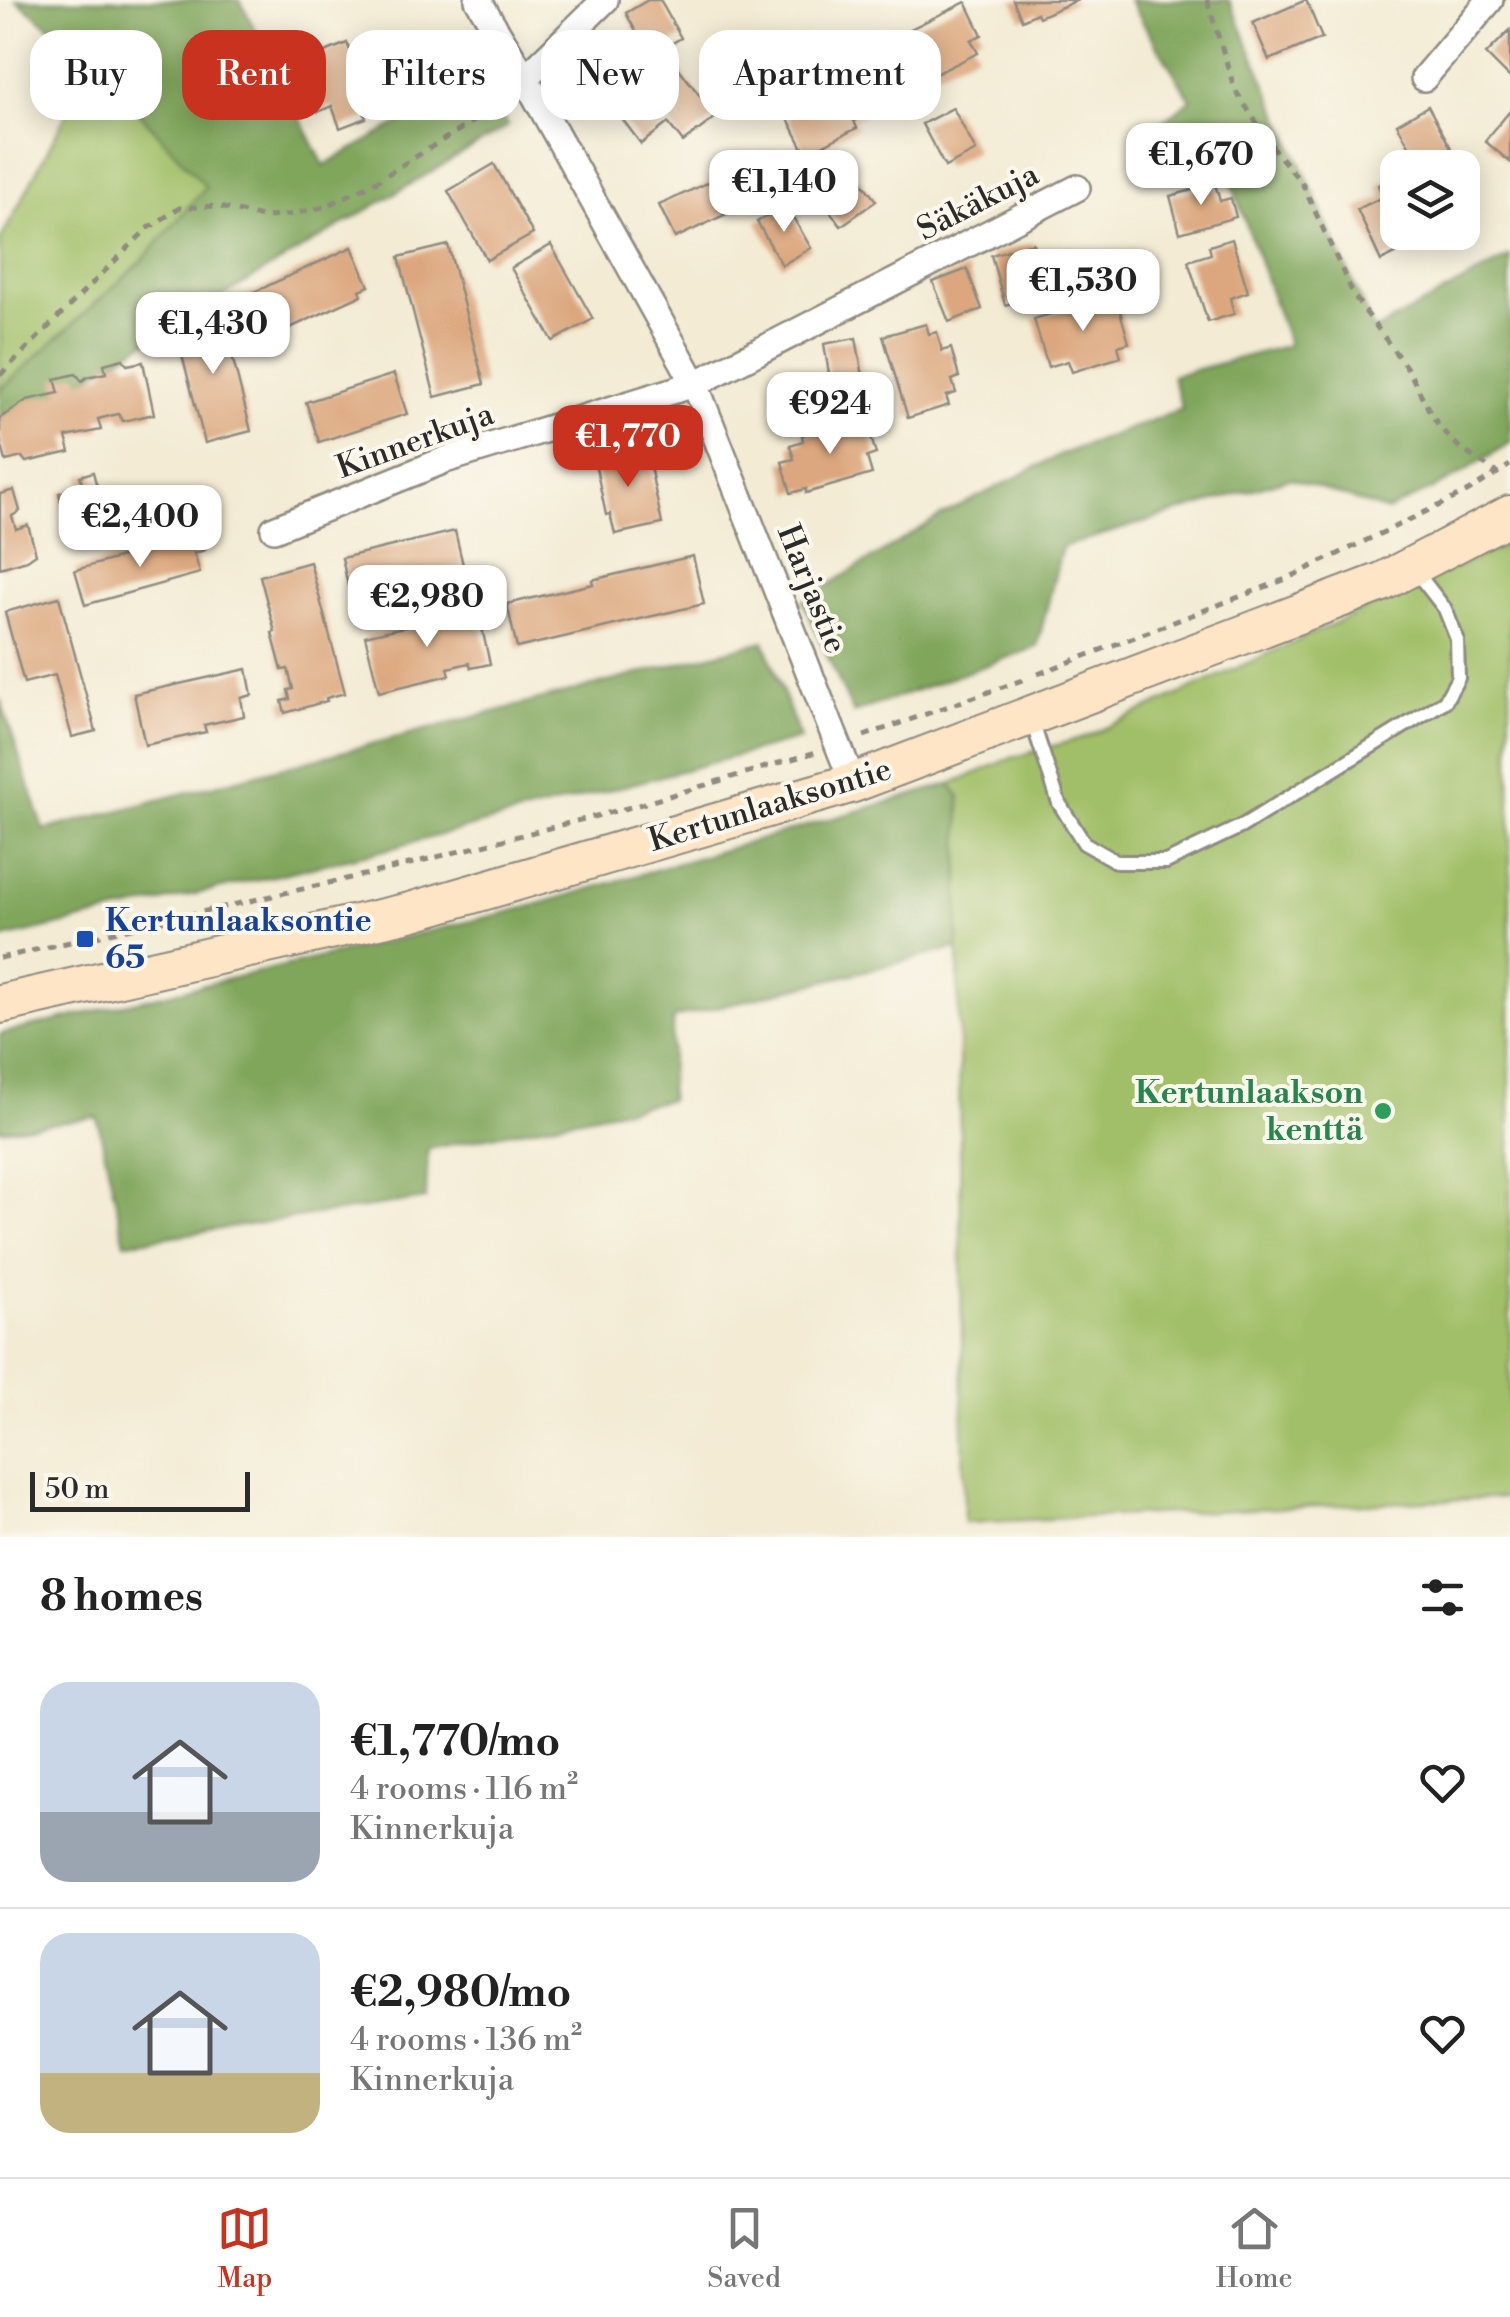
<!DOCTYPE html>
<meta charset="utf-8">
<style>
:root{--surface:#fff;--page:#f6f6f6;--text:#222;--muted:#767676;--line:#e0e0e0;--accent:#c8321e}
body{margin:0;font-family:"Libre Bodoni",serif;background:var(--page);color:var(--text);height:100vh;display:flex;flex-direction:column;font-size:38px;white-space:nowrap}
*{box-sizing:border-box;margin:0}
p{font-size:32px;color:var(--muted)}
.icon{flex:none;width:55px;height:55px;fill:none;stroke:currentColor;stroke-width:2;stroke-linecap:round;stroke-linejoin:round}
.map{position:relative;height:1537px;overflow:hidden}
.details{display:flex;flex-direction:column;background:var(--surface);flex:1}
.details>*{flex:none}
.hud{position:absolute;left:30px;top:30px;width:1000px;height:90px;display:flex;gap:20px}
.fabs{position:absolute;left:1380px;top:150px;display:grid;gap:20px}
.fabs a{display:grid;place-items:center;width:100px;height:100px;border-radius:20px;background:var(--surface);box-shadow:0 5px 25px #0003;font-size:50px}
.scale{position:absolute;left:30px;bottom:25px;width:220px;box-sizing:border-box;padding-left:10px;border:5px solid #2b2b2b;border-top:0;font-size:28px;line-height:35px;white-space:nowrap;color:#2b2b2b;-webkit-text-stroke:8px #fbf7ec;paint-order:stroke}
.price{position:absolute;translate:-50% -85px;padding:0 22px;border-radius:20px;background:#fff;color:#222;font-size:32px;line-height:65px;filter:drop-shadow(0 2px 5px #0008)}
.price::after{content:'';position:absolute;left:50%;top:60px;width:30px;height:22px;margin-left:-15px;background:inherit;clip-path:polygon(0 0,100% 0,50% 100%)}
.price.current{background:var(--accent);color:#fff}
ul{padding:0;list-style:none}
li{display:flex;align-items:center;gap:30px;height:250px;padding:0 40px}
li+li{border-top:2px solid var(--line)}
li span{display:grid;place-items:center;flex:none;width:280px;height:200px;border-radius:30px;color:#555}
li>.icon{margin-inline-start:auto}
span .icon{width:120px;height:120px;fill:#fffc;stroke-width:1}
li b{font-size:42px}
h2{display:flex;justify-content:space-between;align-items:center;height:120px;padding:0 40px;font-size:42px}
.tag{padding:0 35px;border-radius:30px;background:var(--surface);box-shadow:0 5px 25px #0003;font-size:35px;line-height:90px}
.tag.current{background:var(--accent);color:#fff}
.tabs{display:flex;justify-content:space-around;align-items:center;height:140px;border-top:2px solid var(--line);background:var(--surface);font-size:28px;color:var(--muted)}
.tabs a{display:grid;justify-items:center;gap:5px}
.tabs .current{color:var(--accent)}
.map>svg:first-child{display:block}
</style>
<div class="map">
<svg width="1510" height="1537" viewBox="0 0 1510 1537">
<rect width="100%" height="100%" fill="#fbf7ec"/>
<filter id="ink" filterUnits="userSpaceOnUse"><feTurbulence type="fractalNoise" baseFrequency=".01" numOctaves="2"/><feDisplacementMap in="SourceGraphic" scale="20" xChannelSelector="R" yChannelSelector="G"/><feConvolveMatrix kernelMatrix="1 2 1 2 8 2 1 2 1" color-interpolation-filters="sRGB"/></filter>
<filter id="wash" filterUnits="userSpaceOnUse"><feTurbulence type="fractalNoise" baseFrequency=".0048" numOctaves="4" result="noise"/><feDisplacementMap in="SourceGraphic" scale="40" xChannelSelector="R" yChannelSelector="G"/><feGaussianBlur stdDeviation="2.25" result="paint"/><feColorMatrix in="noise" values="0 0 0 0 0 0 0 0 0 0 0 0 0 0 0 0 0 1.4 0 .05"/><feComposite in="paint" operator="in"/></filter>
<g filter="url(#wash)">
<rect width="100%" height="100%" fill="#f3ebd4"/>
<g fill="#a1bf67" stroke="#667549" stroke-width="2.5">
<polygon points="94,62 206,187 141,262 0,390 0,241"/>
<polygon points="1510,543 1510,1497 964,1523 958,948 960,797 950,784 1012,758 1088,736"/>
</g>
<g fill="#80a65c" stroke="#566844" stroke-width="2.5">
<polygon points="16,0 240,0 324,165 479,79 508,126 0,429 0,390 141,262 206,187 94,62"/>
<polygon points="1129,0 1229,0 1374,331 1510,256 1510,443 1447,482 1387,511 1290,478 1062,547 1037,647 853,713 803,601 944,514 1062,454 1182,409 1172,376 1289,345 1224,161 1159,179 1139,139 1191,100"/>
<polygon points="764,641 800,739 377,852 0,939 0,699 44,830"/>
<polygon points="950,784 960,797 958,948 673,1018 669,1100 428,1149 426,1199 125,1243 97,1117 0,1130 0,1034 525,908"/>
</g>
<g id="blocks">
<g fill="#dca77e">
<polygon points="648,0 660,0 681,38 649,56 626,13"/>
<polygon points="1013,0 1078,0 1039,17 1037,13 1022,20"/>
<polygon points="1306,0 1322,38 1269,60 1253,23"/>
<polygon points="966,2 982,35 971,40 978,53 911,86 888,40"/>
<polygon points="1510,30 1510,78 1486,54"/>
<polygon points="347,43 354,61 365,57 382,102 363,109 366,118 340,128 332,106 318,112 306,83 311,81 303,61"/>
<polygon points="671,58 716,117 683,142 668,123 641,144 611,104"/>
<polygon points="862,65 883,106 854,121 857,128 806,154 782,107"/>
<polygon points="1428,106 1451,148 1420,165 1397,124"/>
<polygon points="953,108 976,151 945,167 922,124"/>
<polygon points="1510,111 1510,162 1485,141"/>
<polygon points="494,164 533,234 487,260 448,191"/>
<polygon points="735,170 750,203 675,238 659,205"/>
<polygon points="1398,175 1398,232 1441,232 1381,261 1357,209 1383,197 1378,185"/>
<polygon points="858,177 876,201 841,226 823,202"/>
<polygon points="1215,184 1220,201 1231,198 1236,217 1180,233 1170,196"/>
<polygon points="1462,190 1473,213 1462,218"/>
<polygon points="786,205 811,248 782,265 757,222"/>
<polygon points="1232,239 1248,292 1230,298 1234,314 1208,322 1188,261 1211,254 1209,246"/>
<polygon points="1033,243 1047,292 1005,305 991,255"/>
<polygon points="448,245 484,384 435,397 399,257"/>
<polygon points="551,245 593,319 553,341 511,268"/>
<polygon points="352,247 369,286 360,290 362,295 259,342 239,299"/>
<polygon points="967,269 982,309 949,322 933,282"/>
<polygon points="1115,294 1129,343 1118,346 1121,357 1072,372 1068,361 1048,367 1034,319"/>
<polygon points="221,312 251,431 205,443 174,324"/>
<polygon points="926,324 929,334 937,332 942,351 951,348 959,377 952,380 956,393 946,396 949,405 908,418 883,336"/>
<polygon points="856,338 865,387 832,392 824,344"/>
<polygon points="123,359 127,365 143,362 154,414 123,421 118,414 98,419 101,430 66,437 70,452 26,462 22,457 6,461 0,439 0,418 27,400 59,393 55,379 76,374 82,381 87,377 106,373 104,364"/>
<polygon points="394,374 407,414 319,442 306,402"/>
<polygon points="865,417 876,454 867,457 872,474 806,493 806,489 791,493 782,462 794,459 790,445 803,441 802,435"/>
<polygon points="646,447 662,524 615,534 610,514 606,515 594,458"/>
<polygon points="93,472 111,539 84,546 81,535 71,538 59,493 83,486 80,476"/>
<polygon points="14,490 20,511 12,516 16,529 28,525 36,554 27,560 0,568 0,494"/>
<polygon points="455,531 463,565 349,591 342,558"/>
<polygon points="201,535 205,550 194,553 200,573 85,605 75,570"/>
<polygon points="693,556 704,604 517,648 507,604 593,584 592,580"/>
<polygon points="310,562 345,693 326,698 327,701 285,713 282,701 290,699 288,690 293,689 288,669 282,670 272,633 275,632 260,576"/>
<polygon points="59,597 96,731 72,737 55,675 24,683 5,612"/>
<polygon points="478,610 490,664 471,668 469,663 448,668 450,675 379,692 365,636"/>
<polygon points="247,669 252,695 241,698 244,716 204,725 206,732 145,745 134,694"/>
</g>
</g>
</g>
<g filter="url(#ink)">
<use href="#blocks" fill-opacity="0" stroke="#8f8b80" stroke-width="2.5"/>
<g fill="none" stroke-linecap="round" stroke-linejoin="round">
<defs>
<polyline id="lane" points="1031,718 1059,803 1084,843 1117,862 1166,862 1242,826 1445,701 1458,678 1457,639 1445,609 1414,569"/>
<g id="street">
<polyline points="478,0 525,78 695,384 853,783"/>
<polyline points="525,78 605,0"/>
<polyline points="1424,78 1490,0"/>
<polyline points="274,529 445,460 695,384 1077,188"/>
</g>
<polyline id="secondary" points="0,1004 410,912 853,783 1382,582 1510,515"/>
</defs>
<use href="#lane" stroke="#8f8b80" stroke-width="18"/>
<use href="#street" stroke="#8f8b80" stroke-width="30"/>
<use href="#secondary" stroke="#8f8b80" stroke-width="42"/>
<g stroke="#8f8b80" stroke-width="5" stroke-dasharray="8 8" stroke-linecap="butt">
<polyline points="1207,0 1235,90 1276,152 1302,183 1354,296 1409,371 1432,416 1445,433 1460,448 1497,473"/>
<polyline points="0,375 147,229 179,208 216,206 262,217 282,216 324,207 370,185 509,99"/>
<polyline points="1038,674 1286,579 1469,491 1510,465"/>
<polyline points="864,736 1028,678"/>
<polyline points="0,958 390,869 635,806 816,752"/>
</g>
<use href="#lane" stroke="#fff" stroke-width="12"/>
<use href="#street" stroke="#fff" stroke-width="25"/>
<use href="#secondary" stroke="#fde5c5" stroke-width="38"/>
</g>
</g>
<rect fill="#1a4fb4" stroke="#fbf7ec" stroke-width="4" x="75" y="929" width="20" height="20" rx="5"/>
<circle fill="#2e9e5b" stroke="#fbf7ec" stroke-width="4" cx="1383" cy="1111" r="10"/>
<g text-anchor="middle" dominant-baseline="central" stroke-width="8" stroke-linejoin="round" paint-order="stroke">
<g font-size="32" fill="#2b2b2b" stroke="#fbf7ec">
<text transform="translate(978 202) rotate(-27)">Säkäkuja</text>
<text transform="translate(415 441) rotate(-20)">Kinnerkuja</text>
<text transform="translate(812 589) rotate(68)">Harjastie</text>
<text transform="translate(770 805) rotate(-17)">Kertunlaaksontie</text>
</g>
<g font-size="32" font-weight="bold" fill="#164399" stroke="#fbf7ec" text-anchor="start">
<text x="105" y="921">Kertunlaaksontie<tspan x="105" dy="37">65</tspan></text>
</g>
<g font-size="32" font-weight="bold" fill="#27864d" stroke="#fbf7ec" text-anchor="end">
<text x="1363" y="1093">Kertunlaakson<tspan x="1363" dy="37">kenttä</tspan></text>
</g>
</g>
</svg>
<div class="fabs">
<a><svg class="icon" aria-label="layers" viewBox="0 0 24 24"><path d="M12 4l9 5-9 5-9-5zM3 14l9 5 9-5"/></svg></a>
</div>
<div class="scale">50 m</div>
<b class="price" style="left:1201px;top:208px">€1,670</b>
<b class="price" style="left:784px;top:235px">€1,140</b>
<b class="price" style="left:1083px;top:334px">€1,530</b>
<b class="price" style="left:213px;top:377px">€1,430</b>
<b class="price" style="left:830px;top:457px">€924</b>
<b class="price current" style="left:628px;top:490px">€1,770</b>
<b class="price" style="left:140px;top:570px">€2,400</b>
<b class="price" style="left:427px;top:650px">€2,980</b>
<div class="hud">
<a class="tag">Buy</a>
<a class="tag current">Rent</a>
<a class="tag">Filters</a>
<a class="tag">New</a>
<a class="tag">Apartment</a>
</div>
</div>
<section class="details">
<h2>8 homes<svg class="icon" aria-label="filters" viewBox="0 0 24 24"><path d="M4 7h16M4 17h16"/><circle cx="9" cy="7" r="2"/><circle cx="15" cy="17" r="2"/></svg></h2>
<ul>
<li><span style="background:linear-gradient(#c9d6e8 65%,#9aa5b1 0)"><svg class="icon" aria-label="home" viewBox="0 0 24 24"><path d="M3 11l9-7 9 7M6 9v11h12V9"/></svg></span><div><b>€1,770/mo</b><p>4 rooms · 116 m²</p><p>Kinnerkuja</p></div><svg class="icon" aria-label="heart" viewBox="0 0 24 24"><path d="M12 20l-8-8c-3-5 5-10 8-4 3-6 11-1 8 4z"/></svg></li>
<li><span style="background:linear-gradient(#c9d6e8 70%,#c2b280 0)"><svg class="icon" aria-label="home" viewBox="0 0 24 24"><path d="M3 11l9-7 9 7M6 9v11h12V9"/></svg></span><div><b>€2,980/mo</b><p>4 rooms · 136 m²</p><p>Kinnerkuja</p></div><svg class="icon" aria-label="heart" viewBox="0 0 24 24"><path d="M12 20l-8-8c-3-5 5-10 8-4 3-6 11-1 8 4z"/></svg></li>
</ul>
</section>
<nav class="tabs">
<a class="current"><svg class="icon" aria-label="map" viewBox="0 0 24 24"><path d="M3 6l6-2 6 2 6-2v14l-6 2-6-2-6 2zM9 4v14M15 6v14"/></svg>Map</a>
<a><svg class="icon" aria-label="saved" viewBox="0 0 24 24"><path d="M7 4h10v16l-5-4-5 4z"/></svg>Saved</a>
<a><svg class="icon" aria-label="home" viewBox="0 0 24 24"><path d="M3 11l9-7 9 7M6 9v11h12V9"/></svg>Home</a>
</nav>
